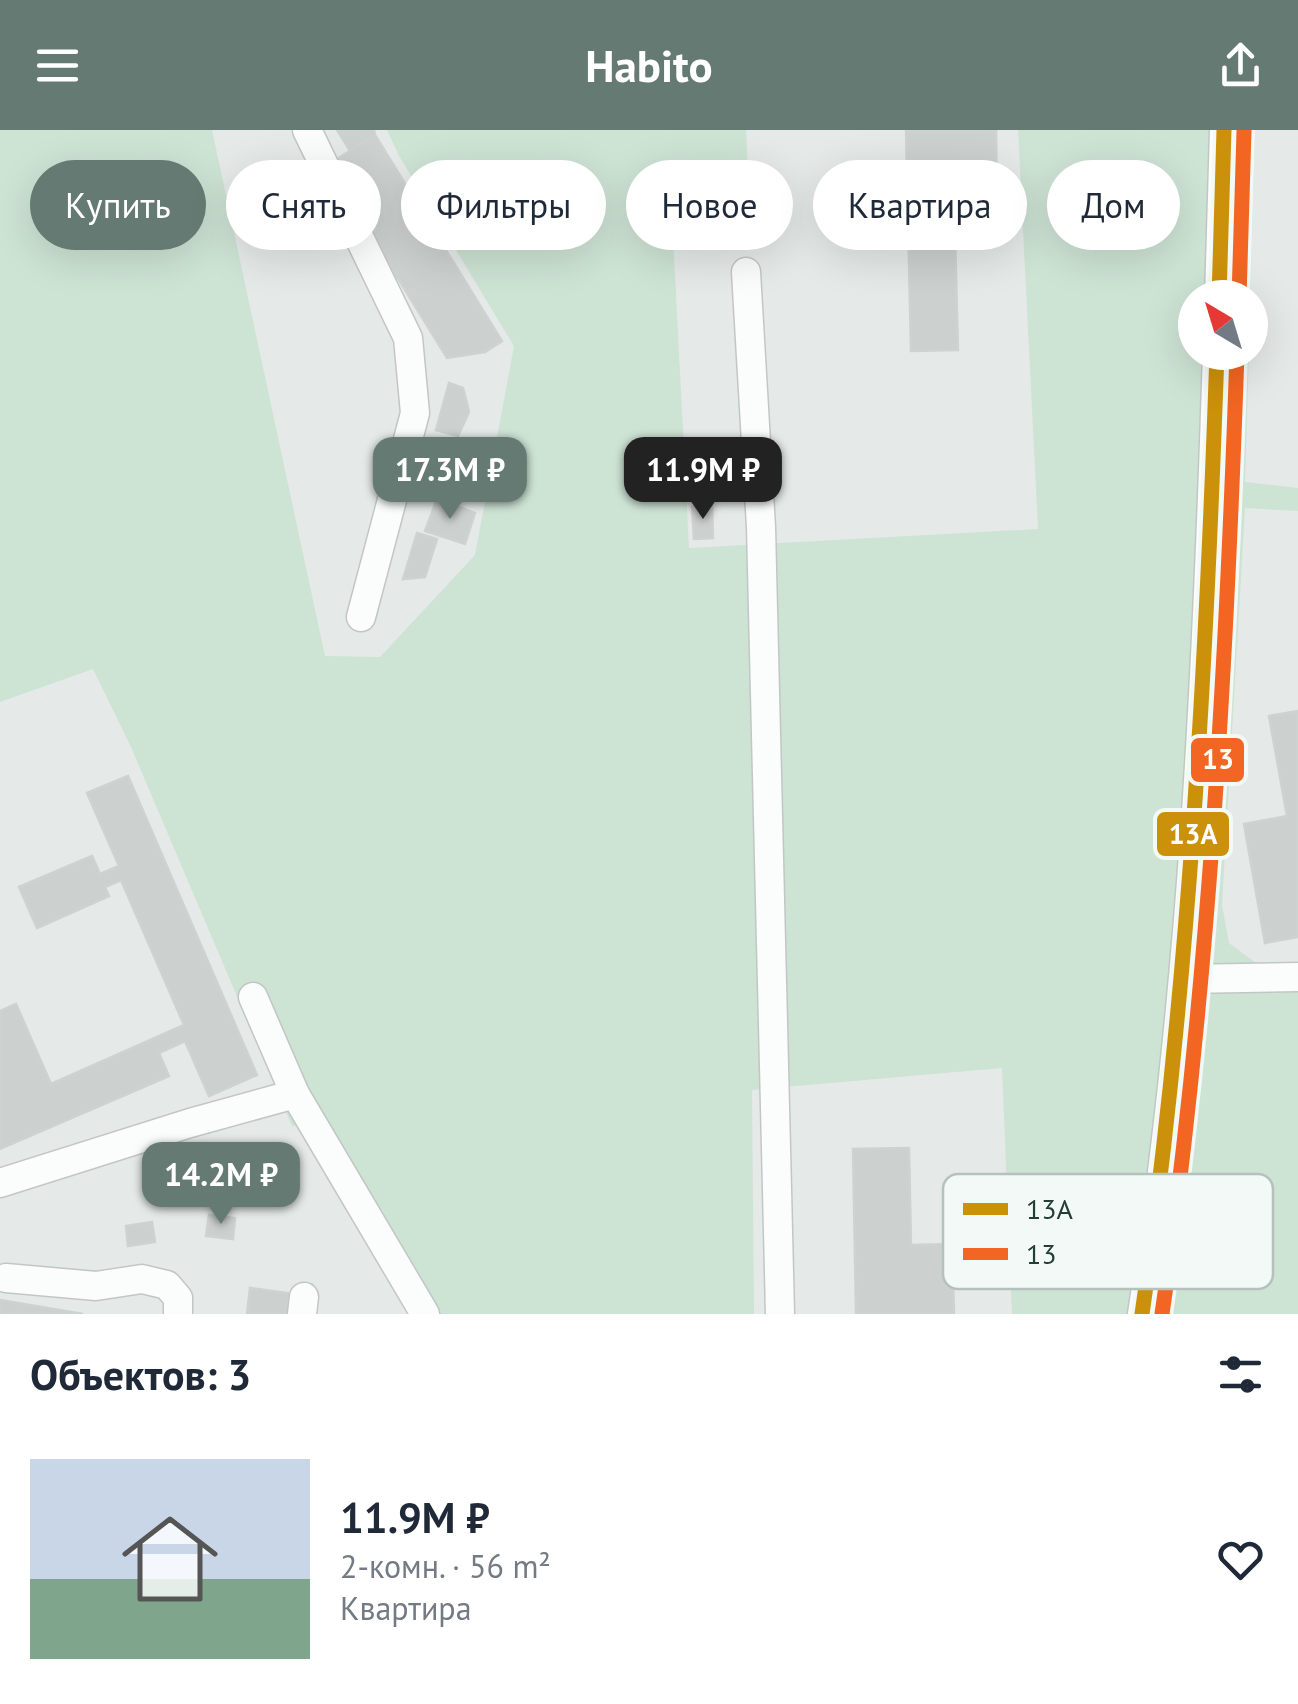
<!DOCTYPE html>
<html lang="ru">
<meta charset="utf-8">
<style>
:root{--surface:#fff;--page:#f2f2f3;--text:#1f2937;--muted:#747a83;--accent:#667a74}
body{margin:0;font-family:"PT Sans",sans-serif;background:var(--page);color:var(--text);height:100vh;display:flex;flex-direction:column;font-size:38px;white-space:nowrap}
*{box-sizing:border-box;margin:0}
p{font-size:32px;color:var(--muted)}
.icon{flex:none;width:55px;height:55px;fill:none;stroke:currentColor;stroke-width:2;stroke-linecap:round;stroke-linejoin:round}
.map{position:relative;height:1184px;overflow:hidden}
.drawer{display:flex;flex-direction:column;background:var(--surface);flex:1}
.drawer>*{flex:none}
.guide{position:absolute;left:30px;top:30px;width:1240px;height:90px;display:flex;gap:20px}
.needle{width:65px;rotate:322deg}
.fabs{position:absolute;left:1178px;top:150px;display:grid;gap:20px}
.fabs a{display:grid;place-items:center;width:90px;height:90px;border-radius:50%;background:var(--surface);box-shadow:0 10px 40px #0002;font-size:50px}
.price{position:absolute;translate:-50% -85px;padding:0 22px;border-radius:20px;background:var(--accent);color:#fff;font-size:32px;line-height:65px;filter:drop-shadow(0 2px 5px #0008)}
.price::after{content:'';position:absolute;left:50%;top:60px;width:30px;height:22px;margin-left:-15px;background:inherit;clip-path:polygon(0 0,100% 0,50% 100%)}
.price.current{background:#222;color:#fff}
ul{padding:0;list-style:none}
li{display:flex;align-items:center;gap:30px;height:250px;padding:0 30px}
li span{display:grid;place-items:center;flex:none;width:280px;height:200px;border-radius:0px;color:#555}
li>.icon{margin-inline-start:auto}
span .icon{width:120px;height:120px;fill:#fffc;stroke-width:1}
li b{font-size:42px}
h2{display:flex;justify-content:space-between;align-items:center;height:120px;padding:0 30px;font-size:42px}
.pill{padding:0 35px;border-radius:45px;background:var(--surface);box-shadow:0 10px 40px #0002;font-size:35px;line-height:90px}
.pill.current{background:var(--accent);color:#fff}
header{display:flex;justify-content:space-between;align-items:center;height:130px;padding:0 30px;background:var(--accent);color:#fff;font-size:45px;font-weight:700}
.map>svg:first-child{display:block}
</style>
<header><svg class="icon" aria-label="menu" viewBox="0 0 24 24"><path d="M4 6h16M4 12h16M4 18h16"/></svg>Habito<svg class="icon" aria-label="share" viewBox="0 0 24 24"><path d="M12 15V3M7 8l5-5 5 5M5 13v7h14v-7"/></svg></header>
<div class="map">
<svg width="1298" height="1184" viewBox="0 0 1298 1184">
<rect width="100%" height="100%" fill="#e5eae8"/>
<polygon fill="#cde3d4" points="0,0 212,0 325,526 380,527 475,425 514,216 399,26 387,0 746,0 748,43 670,48 689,418 1038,399 1018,0 1255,0 1250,180 1250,168 1195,168 1195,222 1249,223 1245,352 1298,358 1298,381 1245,378 1222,775 1229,813 1256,833 1298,837 1298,1184 1012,1184 1002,938 752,960 754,1184 425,1184 312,992 292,996 131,617 93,539 0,572"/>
<g fill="#ccd1cf" stroke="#cdd3d1" stroke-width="2.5">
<polygon points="337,0 374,0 375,5 350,21"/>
<polygon points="906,0 996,0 997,65 954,66 958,220 911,221"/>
<polygon points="375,5 502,211 485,222 447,228 328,35"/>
<polygon points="449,253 463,258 469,282 458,306 436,300"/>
<polygon points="450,310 468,326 453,371 432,364"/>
<polygon points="437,369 475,383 465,414 425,401"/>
<polygon points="712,376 713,408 694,409 692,377"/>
<polygon points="417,403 437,409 425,447 403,449"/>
<polygon points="1298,581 1298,807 1265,813 1244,694 1287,686 1269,586"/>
<polygon points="128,646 257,945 209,966 185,911 159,923 169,946 0,1019 0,881 16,874 51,954 184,895 121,750 105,757 109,766 37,798 19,757 92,726 100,744 119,736 87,663"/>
<polygon points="909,1018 911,1115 952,1114 954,1184 856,1184 853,1019"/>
<polygon points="209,1085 235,1088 233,1109 206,1106"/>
<polygon points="152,1092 155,1112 128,1116 126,1096"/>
<polygon points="250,1158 295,1164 293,1184 247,1184"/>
<polygon points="0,1170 83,1184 0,1184"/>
</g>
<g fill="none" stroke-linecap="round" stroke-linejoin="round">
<defs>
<g id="minor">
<polyline points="307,0 408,208 415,283 361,487"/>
<polyline points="746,142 761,397 780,1184"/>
<polyline points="1219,168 1224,0"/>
<polyline points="1184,849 1298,847"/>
<polyline points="253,867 295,964 425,1184"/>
<polyline points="0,1053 190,993 295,964"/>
<polyline points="6,1148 96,1156 142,1149 167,1155 178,1168 178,1184"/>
<polyline points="302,1184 304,1167"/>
<path d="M1142 1184C1192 865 1207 544 1217 222"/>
</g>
</defs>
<use href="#minor" stroke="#c2c7c5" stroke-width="31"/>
<use href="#minor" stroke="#fbfcfc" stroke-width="28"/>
<defs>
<g id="bus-1">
<polyline points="1219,168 1224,0"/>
<path d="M1142 1184C1188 865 1206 545 1217 222"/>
</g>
<g id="bus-2">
<polyline points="1239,168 1244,1"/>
<path d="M1162 1184C1208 865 1226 545 1237 223"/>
</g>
</defs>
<use href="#bus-1" stroke="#f3f9f6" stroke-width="22"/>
<use href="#bus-2" stroke="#f3f9f6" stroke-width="22"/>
<use href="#bus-1" stroke="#cc910b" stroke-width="15"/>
<use href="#bus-2" stroke="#f26522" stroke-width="15"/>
</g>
<rect x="943" y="1044" width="330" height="115" rx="15" fill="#f3f9f6" stroke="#b4c1bc" stroke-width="2.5"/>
<rect x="963" y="1073" width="45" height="12" fill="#cc910b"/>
<rect x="963" y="1118" width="45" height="12" fill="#f26522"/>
<g font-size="28" fill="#223e36">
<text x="1026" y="1089">13А</text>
<text x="1026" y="1134">13</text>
</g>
<g stroke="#f3f9f6" stroke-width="4">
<rect x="1189" y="606" width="57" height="48" rx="10" fill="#f26522"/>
<rect x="1155" y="680" width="76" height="48" rx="10" fill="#cc910b"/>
</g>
<g font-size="28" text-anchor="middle" font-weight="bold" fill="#fff">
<text x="1218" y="639">13</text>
<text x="1193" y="714">13А</text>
</g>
</svg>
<div class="fabs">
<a><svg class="needle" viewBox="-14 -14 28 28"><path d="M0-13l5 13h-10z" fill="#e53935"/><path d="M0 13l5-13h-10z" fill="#747a83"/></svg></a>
</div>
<b class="price" style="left:450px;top:392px">17.3M ₽</b>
<b class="price current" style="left:703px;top:392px">11.9M ₽</b>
<b class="price" style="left:221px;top:1097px">14.2M ₽</b>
<div class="guide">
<a class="pill current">Купить</a>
<a class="pill">Снять</a>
<a class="pill">Фильтры</a>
<a class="pill">Новое</a>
<a class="pill">Квартира</a>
<a class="pill">Дом</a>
</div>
</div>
<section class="drawer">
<h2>Объектов: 3<svg class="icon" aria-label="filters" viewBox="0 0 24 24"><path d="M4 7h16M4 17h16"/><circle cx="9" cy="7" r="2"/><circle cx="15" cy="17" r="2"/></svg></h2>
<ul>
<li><span style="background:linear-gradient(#c9d6e8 60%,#7fa58c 0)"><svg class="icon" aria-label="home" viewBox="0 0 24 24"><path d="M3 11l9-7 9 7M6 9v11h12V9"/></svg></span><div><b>11.9M ₽</b><p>2-комн. · 56 m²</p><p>Квартира</p></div><svg class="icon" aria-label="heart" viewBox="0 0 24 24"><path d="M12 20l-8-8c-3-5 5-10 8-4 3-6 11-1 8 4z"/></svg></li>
</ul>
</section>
